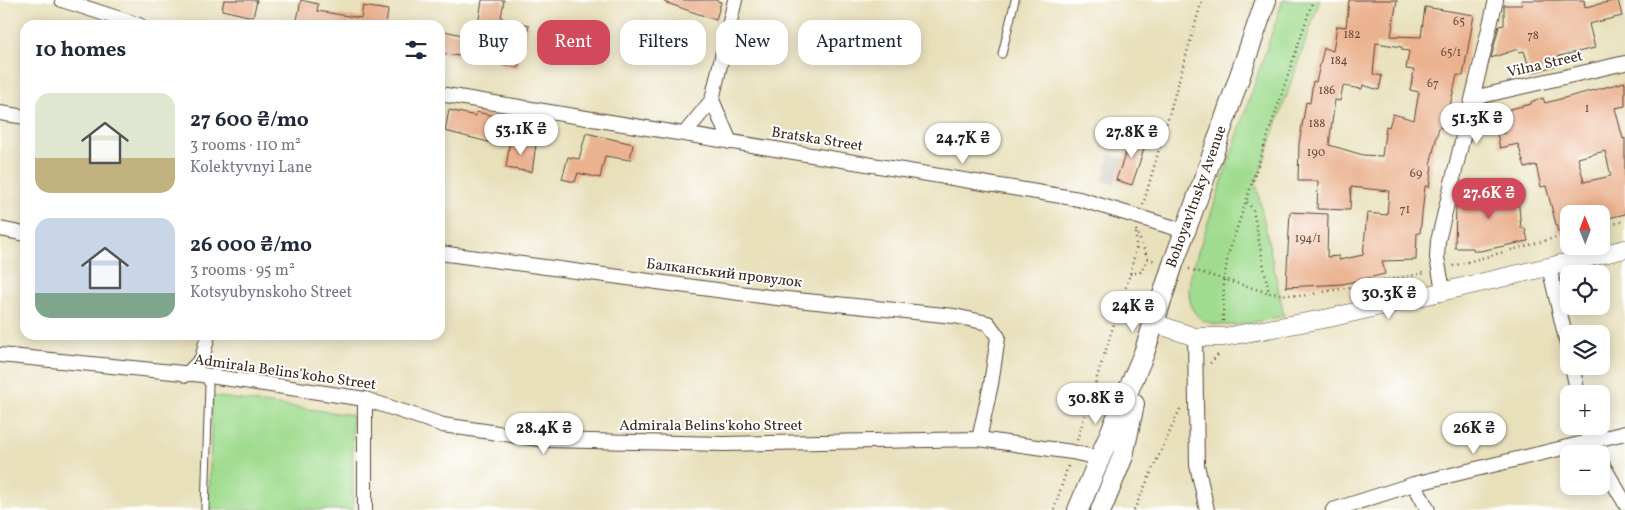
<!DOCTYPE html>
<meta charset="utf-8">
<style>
:root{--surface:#fff;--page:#f6f6f7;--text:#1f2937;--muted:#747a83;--accent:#d1495b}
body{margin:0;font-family:Vollkorn,serif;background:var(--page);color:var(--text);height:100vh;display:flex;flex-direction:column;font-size:19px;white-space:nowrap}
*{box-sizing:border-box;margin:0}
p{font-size:16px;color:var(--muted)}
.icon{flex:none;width:28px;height:28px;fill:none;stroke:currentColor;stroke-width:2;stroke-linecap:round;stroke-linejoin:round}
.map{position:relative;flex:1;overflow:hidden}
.drawer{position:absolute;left:20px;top:20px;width:425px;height:320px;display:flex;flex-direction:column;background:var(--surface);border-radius:15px;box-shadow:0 2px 12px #0003}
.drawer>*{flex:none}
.guide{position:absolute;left:460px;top:20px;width:475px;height:45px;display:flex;gap:10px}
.needle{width:32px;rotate:359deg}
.buttons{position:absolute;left:1560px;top:205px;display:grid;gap:10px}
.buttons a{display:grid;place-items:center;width:50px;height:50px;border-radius:10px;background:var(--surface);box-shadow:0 2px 12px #0003;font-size:25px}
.price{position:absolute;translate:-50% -42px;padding:0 11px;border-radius:18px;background:#fff;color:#222;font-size:16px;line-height:32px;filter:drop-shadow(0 1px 2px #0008)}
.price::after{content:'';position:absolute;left:50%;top:30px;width:15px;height:11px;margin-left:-8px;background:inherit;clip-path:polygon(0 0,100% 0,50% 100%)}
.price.current{background:var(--accent);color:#fff}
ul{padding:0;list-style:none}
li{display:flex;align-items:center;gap:15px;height:125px;padding:0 15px}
li span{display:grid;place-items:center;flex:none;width:140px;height:100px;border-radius:15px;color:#555}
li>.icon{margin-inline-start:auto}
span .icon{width:60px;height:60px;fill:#fffc;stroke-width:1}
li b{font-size:21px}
h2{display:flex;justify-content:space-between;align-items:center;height:60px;padding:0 15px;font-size:21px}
.chip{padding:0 18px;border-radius:15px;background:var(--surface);box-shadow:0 2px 12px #0003;font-size:18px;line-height:45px}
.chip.current{background:var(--accent);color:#fff}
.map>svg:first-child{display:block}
</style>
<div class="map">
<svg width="1625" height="510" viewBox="0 0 1625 510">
<rect width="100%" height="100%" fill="#fff"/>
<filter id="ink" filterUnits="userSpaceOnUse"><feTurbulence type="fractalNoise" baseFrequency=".02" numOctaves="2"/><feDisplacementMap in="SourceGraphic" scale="10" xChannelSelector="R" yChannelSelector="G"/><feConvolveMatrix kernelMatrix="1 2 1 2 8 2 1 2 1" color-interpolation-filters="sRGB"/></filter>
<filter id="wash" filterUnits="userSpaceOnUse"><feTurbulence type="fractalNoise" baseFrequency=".0096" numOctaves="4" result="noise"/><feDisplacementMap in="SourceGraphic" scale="20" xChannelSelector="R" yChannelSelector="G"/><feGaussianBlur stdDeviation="1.12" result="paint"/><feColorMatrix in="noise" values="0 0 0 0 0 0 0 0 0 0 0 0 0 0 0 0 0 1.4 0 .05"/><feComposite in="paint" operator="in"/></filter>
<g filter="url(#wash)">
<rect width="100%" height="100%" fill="#e8e0bb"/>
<polygon fill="#c9c3b8" points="1110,154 1124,158 1114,184 1102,181"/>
<g fill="#a0dc8f" stroke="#6e8356">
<path d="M1283 0H1320L1256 183 1284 316C1243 324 1177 345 1191 273Z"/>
<polygon points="212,396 352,415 353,510 209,510"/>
</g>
<g id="blocks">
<g fill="#ebb290" fill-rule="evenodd">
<polygon points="224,0 257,0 253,17 222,10"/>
<polygon points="301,0 318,4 317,11 361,18 363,6 388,10 386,25 296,25"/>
<polygon points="482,0 504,0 501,18 529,25 518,68 501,65 507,30 478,25"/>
<polygon points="664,0 715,0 721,2 716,20 664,2"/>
<path d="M1349 0H1397L1391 36 1421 37 1425 7 1474 15 1463 76 1457 75 1445 128 1439 127 1430 165 1432 166 1429 187 1425 186 1420 233H1417L1416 260 1382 261 1385 274 1343 284 1286 287 1290 212 1328 214 1327 257 1339 256V260L1363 255 1367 213 1387 215 1389 191 1351 187 1350 210 1317 209 1318 181H1298L1299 144 1306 102 1310 103 1313 81 1316 82 1324 48 1333 51 1337 26 1346 27ZM1376 43 1402 47V50L1409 51 1406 69 1414 70 1410 90 1419 92 1414 120 1393 114 1389 127 1386 126 1382 156 1363 155 1329 145 1335 100 1340 101 1343 86 1362 89 1363 85 1379 90 1382 76 1373 74Z"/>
<polygon points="1521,0 1584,0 1585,7 1618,0 1622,16 1589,24 1595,48 1559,56 1561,64 1531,73 1524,51 1519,52 1518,49 1491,58 1499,26 1504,25 1504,5 1522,5"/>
<polygon points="440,30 462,35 459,56 440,53"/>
<path d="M1625 82V106L1615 108 1623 139 1625 138V214L1605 219 1603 214H1569V230L1558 232 1546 186 1541 187 1536 165 1525 168 1518 144 1500 148 1497 134 1504 133 1498 112 1531 104V102L1543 98 1545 103ZM1605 151 1611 176 1584 182 1578 158Z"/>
<polygon points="449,110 476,116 476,112 505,118 500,145 445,131"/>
<polygon points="586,133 633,144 630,160 605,156 600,178 578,173 575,182 562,179 568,157 579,159"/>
<polygon points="1133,133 1148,137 1132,185 1116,180"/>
<polygon points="510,140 536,144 532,172 506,168"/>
<polygon points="1517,187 1521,228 1525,228 1528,241 1480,251 1474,251 1473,248 1455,248 1456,205 1458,194 1473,194 1473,190 1500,191 1500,189"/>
</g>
</g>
</g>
<g filter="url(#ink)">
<use href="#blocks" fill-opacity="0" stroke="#554536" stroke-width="1"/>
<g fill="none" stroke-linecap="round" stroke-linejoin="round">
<defs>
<g id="service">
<polyline points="1002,54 1015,0"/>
<polyline points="203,375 209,385 205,510"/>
</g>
<g id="minor">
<polyline points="62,0 139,25"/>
<polyline points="440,94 1079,199 1185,231"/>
<polyline points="1473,98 1625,63"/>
<polyline points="712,100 730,142"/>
<polyline points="0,113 25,117"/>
<polyline points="685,133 712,100 735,0"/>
<polyline points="0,229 25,234"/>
<polyline points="440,253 777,298 954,316 988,323 998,337 991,384 979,439"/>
<polyline points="1549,267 1569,352"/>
<polyline points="1443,290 1437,258 1438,241 1496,0"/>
<polyline points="1195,337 1197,465 1207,510"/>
<polyline points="0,355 203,375 365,399 443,425 546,440 724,444 979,439 1072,452 1099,458"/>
<polyline points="1572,366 1578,394"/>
<polyline points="186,375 202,359 208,335"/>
<polyline points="365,399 365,510"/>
<polyline points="1586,426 1589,442 1596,454"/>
<polyline points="1601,462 1625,503"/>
<polyline points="1414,484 1428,510"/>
<polyline points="1333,510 1414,484 1625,433"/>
</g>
<polyline id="tertiary" points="1154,323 1195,337 1224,337 1329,318 1625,249"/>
<g id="secondary">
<polyline points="1078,510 1144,353 1173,264 1201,188 1266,0"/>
<polyline points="1101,510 1123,456 1134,404"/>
</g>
</defs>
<use href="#service" stroke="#554536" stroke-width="9"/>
<use href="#minor" stroke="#554536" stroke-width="16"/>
<use href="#tertiary" stroke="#554536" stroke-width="19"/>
<use href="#secondary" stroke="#554536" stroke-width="22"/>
<g stroke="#554536" stroke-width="2.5" stroke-dasharray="1 4" stroke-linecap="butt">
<polyline points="1247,202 1253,210 1269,293 1302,296 1426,273"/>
<polyline points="1143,205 1202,0"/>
<polyline points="1601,227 1625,221"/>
<polyline points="1136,230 1148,259"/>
<polyline points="1453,266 1569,234"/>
<polyline points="1189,269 1269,293"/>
<polyline points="1130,274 1140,272 1148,259 1157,261"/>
<polyline points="1223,321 1224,279 1228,255 1313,0"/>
<polyline points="1210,363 1218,355"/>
<polyline points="1077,440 1130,274 1136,249 1136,232"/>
<polyline points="1054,510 1068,466"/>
<polyline points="1134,510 1181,407"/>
</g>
<use href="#service" stroke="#fff" stroke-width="7"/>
<use href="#minor" stroke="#fff" stroke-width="14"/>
<use href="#tertiary" stroke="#fff" stroke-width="18"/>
<use href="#secondary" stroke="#fff" stroke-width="20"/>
</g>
</g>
<g text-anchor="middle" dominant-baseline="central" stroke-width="4" stroke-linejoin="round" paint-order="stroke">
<g font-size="12" fill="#674c3a">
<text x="1459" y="22">65</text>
<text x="1352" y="35">182</text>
<text x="1533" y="36">78</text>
<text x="1451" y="53">65/1</text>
<text x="1339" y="61">184</text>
<text x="1433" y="84">67</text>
<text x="1327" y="91">186</text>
<text x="1587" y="109">1</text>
<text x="1317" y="124">188</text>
<text x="1316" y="153">190</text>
<text x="1416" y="174">69</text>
<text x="1405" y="210">71</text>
<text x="1308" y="239">194/1</text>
</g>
<g font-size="15" fill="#3b2a1e" stroke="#fff">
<text transform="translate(1545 65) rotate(-13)">Vilna Street</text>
<text transform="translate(817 140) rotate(9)">Bratska Street</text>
<text transform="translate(1197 197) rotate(-70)">Bohoyavltnsky Avenue</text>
<text transform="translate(724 274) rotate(7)">Балканський провулок</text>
<text transform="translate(285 373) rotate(8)">Admirala Belins'koho Street</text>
<text x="711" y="426">Admirala Belins'koho Street</text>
</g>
</g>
</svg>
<div class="buttons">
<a><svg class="needle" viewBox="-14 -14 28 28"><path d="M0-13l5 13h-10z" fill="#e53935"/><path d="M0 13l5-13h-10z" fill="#747a83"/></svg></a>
<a><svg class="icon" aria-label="locate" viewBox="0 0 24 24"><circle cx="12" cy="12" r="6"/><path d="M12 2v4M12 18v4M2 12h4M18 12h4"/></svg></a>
<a><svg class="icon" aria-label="layers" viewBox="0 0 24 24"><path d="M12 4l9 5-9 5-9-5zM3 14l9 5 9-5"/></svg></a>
<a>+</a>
<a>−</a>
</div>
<b class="price" style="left:1477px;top:145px">51.3K ₴</b>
<b class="price" style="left:521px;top:156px">53.1K ₴</b>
<b class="price" style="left:1132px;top:159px">27.8K ₴</b>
<b class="price" style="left:963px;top:165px">24.7K ₴</b>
<b class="price current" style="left:1489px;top:220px">27.6K ₴</b>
<b class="price" style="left:1389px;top:320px">30.3K ₴</b>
<b class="price" style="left:1133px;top:333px">24K ₴</b>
<b class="price" style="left:1096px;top:425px">30.8K ₴</b>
<b class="price" style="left:544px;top:455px">28.4K ₴</b>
<b class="price" style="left:1474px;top:455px">26K ₴</b>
<div class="guide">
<a class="chip">Buy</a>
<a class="chip current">Rent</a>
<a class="chip">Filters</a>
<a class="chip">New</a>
<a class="chip">Apartment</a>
</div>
<section class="drawer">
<h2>10 homes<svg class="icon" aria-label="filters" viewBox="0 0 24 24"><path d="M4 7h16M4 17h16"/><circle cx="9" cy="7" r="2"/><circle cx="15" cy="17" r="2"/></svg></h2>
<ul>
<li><span style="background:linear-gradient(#dfe7d0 65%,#c2b280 0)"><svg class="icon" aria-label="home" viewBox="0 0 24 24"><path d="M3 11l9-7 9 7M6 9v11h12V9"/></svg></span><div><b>27 600 ₴/mo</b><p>3 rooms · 110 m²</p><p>Kolektyvnyi Lane</p></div></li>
<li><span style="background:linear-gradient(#c9d6e8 75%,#7fa58c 0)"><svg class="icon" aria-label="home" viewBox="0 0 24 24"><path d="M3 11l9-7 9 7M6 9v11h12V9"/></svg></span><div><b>26 000 ₴/mo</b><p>3 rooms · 95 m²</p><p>Kotsyubynskoho Street</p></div></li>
</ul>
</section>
</div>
